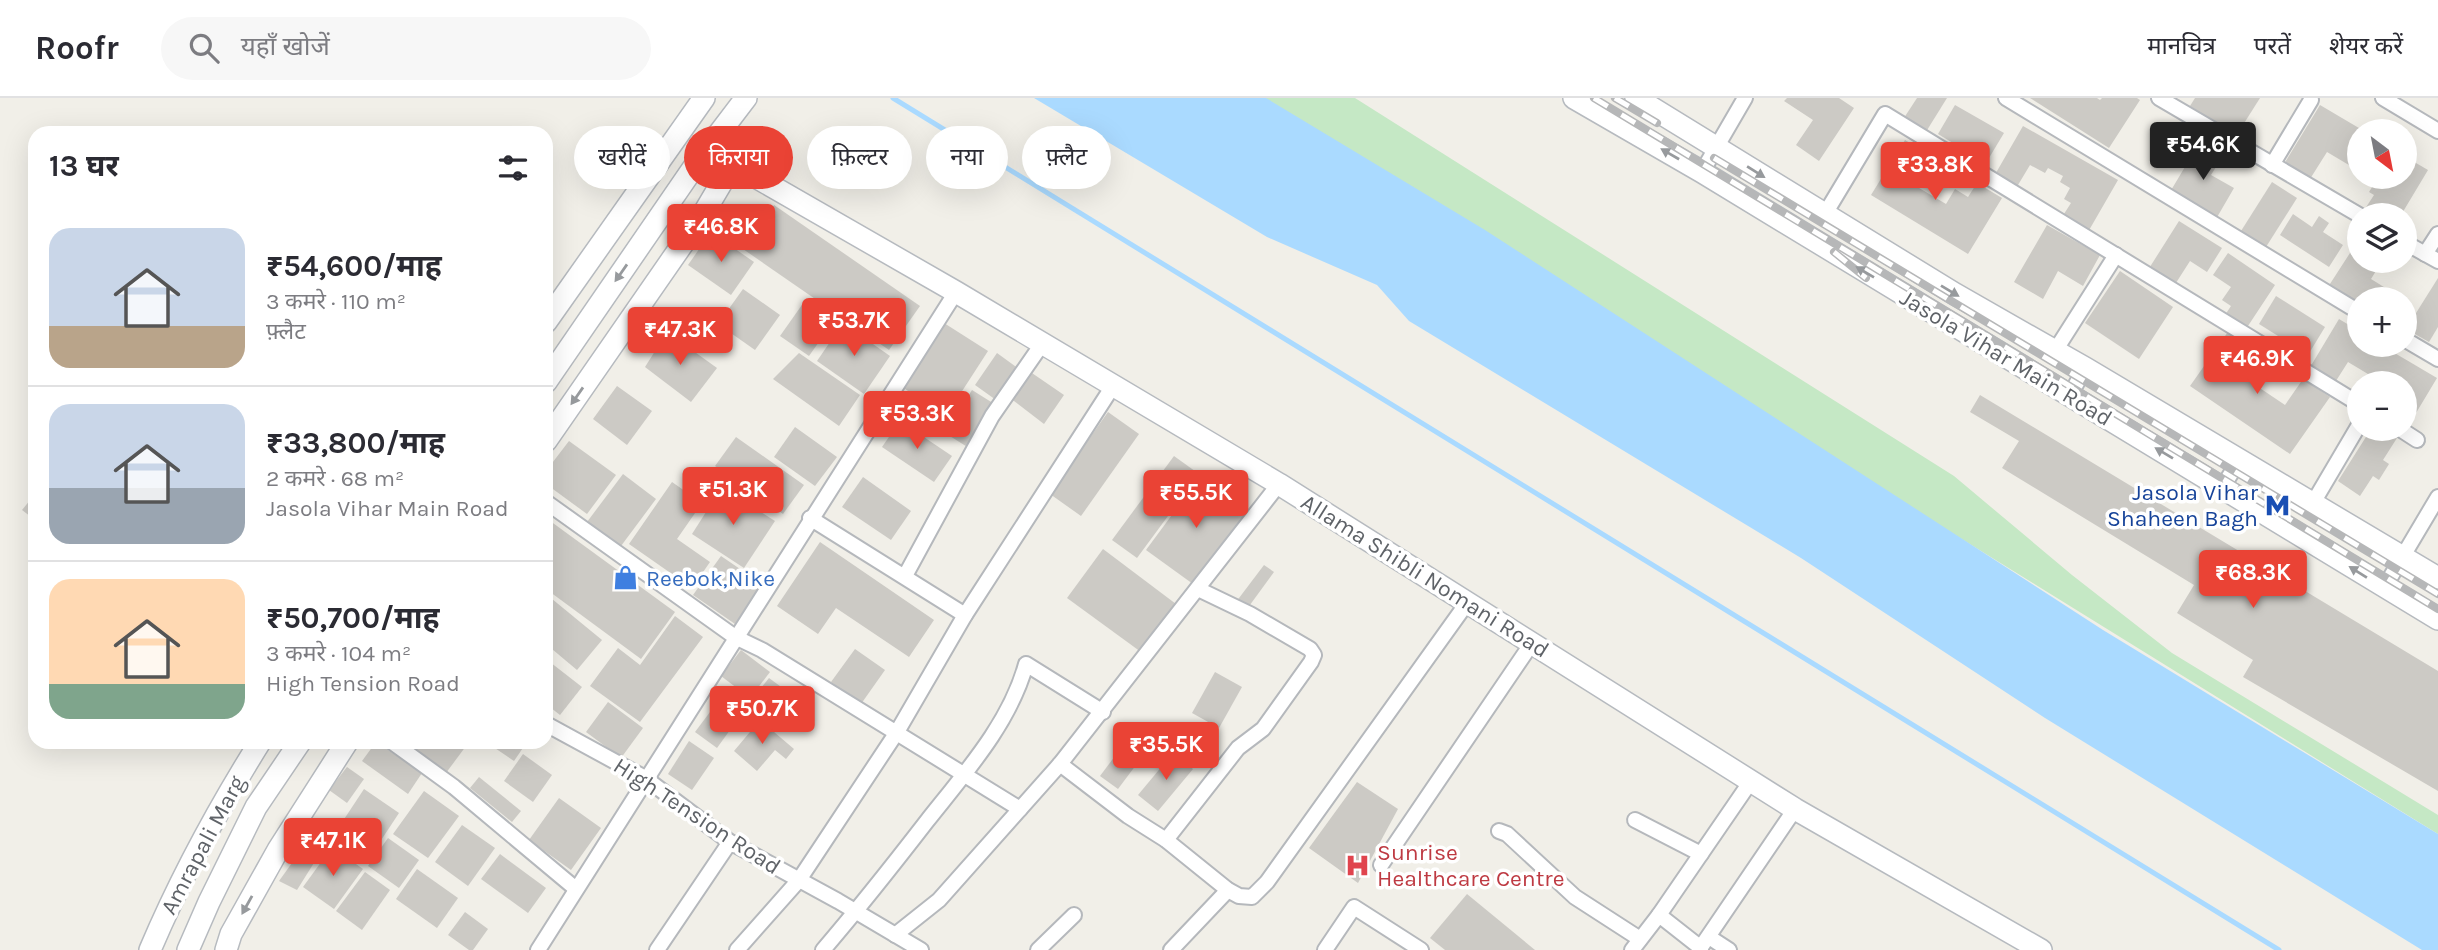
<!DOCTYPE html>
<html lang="hi">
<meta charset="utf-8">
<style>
:root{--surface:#fff;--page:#f7f7f7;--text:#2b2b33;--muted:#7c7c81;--line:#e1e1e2;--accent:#ea4335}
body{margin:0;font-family:Karla,"Noto Sans Devanagari",sans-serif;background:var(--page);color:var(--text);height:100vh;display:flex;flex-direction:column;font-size:26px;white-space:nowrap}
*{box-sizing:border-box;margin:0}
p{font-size:23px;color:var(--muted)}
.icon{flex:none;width:38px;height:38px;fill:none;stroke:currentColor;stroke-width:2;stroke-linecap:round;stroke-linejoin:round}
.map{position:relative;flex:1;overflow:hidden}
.drawer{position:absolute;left:28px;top:28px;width:525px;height:623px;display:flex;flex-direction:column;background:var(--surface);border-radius:21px;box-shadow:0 7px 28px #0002}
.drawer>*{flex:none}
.banner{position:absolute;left:574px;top:28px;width:665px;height:63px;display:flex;gap:14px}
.needle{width:46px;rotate:148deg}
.fabs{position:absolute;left:2347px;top:21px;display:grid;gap:14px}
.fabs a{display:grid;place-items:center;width:70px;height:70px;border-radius:50%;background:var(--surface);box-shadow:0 7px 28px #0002;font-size:35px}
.price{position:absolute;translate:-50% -60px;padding:0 16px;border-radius:7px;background:var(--accent);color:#fff;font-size:23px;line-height:46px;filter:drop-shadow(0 2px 4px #0008)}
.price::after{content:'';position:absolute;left:50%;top:42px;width:21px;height:16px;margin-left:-10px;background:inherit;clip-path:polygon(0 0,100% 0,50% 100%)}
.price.current{background:#222;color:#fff}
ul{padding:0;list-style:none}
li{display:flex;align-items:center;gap:21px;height:175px;padding:0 21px}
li+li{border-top:2px solid var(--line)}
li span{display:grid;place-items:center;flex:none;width:196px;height:140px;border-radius:21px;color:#555}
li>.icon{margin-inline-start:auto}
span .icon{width:84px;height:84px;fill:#fffc;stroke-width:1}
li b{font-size:30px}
h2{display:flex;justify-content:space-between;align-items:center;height:84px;padding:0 21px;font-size:30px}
.tag{padding:0 24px;border-radius:32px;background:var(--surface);box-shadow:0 7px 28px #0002;font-size:24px;line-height:63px}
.tag.current{background:var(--accent);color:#fff}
header{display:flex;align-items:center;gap:42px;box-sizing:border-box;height:98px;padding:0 35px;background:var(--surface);border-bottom:2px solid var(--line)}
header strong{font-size:33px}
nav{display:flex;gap:38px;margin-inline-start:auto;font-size:24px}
.search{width:490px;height:63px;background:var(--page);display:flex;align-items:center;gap:18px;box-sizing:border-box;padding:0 24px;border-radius:38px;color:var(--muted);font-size:26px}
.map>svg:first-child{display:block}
</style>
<header>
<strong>Roofr</strong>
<div class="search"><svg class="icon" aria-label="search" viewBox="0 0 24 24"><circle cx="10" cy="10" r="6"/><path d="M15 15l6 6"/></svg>यहाँ खोजें</div>
<nav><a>मानचित्र</a><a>परतें</a><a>शेयर करें</a></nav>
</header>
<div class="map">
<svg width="2438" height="852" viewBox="0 0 2438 852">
<rect width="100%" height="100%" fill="#f1efe8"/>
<polygon fill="#c5e8c5" points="1233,0 1355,0 1954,378 2072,477 2172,555 2438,717 2438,736 1784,331"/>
<polygon fill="#aadaff" points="1034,0 1266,0 1485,132 2103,532 2438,736 2438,852 2422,852 2045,620 1801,460 1409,223 1377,187 1267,139"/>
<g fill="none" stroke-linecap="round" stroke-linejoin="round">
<polyline stroke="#aadaff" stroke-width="5" points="893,0 2279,852"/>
</g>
<g fill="#cccac5">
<polygon points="1787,0 1839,0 1854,10 1819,63 1796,47 1813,22 1784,3"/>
<polygon points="1917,0 1947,0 1924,37 1902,23"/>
<polygon points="2030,0 2097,0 2100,2 2102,0 2137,0 2140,2 2109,50"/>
<polygon points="2195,0 2260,0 2236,38 2190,8"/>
<polygon points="1955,7 2004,35 1986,65 1938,36"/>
<polygon points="2320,7 2364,33 2359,33 2359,73 2327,54 2310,81 2284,66"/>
<polygon points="2023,28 2118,82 2088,134 2062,119 2071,105 2064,101 2070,90 2060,84 2063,78 2048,70 2045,75 2030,67 2015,92 1993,80"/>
<polygon points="1905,42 1927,55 1909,84 1946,106 1955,91 1968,99 1977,85 2002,100 1968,156 1871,97"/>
<polygon points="2201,42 2224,56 2211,77 2234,90 2216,121 2170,94"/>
<polygon points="2404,58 2428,72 2401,117 2368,117 2363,114 2374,97 2369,94 2376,83 2368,79 2404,79"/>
<polygon points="2272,84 2297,100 2266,149 2241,133"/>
<polygon points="774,107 920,208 889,252 743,151"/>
<polygon points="2293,116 2312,129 2319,118 2329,125 2323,134 2343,147 2329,169 2280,137"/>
<polygon points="2179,123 2222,150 2207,174 2190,163 2174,188 2148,172"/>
<polygon points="2047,127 2100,157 2083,188 2058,173 2043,201 2014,184"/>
<polygon points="711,134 754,164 731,197 688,167"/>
<polygon points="2359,141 2359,163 2382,163 2371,181 2392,194 2387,201 2359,201 2359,209 2328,189"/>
<polygon points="2228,155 2275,187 2244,234 2223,220 2231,208 2222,202 2231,189 2213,177"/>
<polygon points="2120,173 2173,209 2139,261 2085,225"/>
<polygon points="2438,180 2438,229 2429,244 2406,231"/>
<polygon points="743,191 780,217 755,252 718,226"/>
<polygon points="2276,198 2325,229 2308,257 2259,226"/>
<polygon points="804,204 833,224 809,258 780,238"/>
<polygon points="2339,221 2359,233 2359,247 2381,247 2437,280 2407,330 2404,328 2404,285 2383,285 2348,264 2334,286 2309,271"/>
<polygon points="843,225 890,258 864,296 817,263"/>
<polygon points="944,225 988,253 946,318 902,289"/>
<polygon points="2230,231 2255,247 2236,274 2285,307 2303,281 2330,299 2290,356 2190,288"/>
<polygon points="667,234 717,270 691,304 645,269"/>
<polygon points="799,255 860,297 839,328 773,281"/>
<polygon points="997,255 1019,271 996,302 975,287"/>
<polygon points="1029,273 1064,297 1044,326 1010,300"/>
<polygon points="617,288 652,313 627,347 593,321"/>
<polygon points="972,292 996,307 969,350 945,335"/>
<polygon points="1980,297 2438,573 2438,693 2243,579 2253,562 2177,515 2194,487 2002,370 2019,343 1970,314"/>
<polygon points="1108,314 1139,336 1081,418 1050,396"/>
<polygon points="900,323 952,358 934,384 882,349"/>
<polygon points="795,329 837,359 815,388 774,359"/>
<polygon points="2371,331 2382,331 2397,340 2383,362 2389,366 2379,382 2373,378 2360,398 2338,383"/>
<polygon points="736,339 804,387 783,416 715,368"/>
<polygon points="569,343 616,377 587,416 546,386 546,373"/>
<polygon points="1174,358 1199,376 1137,460 1112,442"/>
<polygon points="623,376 656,401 621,448 587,424"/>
<polygon points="863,379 911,413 891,442 842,409"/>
<polygon points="1200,379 1247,413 1193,486 1146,452"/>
<polygon points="672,384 702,405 677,441 710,464 692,490 629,446"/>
<polygon points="722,389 775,423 744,470 692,436"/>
<polygon points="35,396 35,422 22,412"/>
<polygon points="546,420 675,514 641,561 546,491"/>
<polygon points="820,444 934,522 909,559 836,510 818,536 777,508"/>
<polygon points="1103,451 1176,506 1141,554 1067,500"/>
<polygon points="721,458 762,486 735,526 693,497"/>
<polygon points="1264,467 1274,474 1247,511 1236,504"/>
<polygon points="546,496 602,542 577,572 546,546"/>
<polygon points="675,518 703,539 640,624 590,588 618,550 640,567"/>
<polygon points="855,551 885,572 861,606 831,584"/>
<polygon points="741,552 770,574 750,600 721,578"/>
<polygon points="546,561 582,589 560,617 546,606"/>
<polygon points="1215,574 1242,589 1219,630 1192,615"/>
<polygon points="769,580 784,591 762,618 748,606"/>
<polygon points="722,598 743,614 717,650 695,634"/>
<polygon points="608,604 643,630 621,660 586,634"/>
<polygon points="760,622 794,651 786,661 775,652 757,673 734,653"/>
<polygon points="1130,638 1148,651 1118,691 1100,678"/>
<polygon points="689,643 714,660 692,692 668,676"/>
<polygon points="376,644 422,675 408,696 362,663"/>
<polygon points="403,644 469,644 446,675"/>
<polygon points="486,644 527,644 514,663"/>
<polygon points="1173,655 1193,671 1158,713 1138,697"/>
<polygon points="523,656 552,677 533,704 504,683"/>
<polygon points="347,669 364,681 347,705 329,692"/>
<polygon points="479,679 521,713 512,724 470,690"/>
<polygon points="1357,684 1398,711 1358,785 1309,750"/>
<polygon points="364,691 399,715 366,765 331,741"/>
<polygon points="424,693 459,718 428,760 393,736"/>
<polygon points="559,700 601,730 571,772 529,742"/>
<polygon points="462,727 495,750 468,788 435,764"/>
<polygon points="388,740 419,762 399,790 368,768"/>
<polygon points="332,749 363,771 334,811 303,789"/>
<polygon points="302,751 317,760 297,792 279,783"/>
<polygon points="500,756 546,790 528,815 481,781"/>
<polygon points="417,771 458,800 437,830 396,801"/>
<polygon points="365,774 390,792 362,832 336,813"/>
<polygon points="1467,796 1535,852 1445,852 1430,840"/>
<polygon points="465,814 488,831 473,852 469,852 448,837"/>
</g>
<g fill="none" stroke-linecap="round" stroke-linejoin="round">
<defs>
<g id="street">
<polyline points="2006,0 2359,214"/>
<polyline points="2159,0 2359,117"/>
<polyline points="2383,0 2438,33"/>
<polyline points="2272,67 2311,2"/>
<polyline points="1702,74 1745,0"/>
<polyline points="1825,116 1885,16 2359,306"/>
<polyline points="2404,144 2438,163"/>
<polyline points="2425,156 2438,136"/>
<polyline points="2404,241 2438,261"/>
<polyline points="2055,253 2116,157"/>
<polyline points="2069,299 2085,270"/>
<polyline points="2400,331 2417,342"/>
<polyline points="2222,390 2240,361"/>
<polyline points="546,404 735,539 762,552 1020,711"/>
<polyline points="2313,405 2359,327"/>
<polyline points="810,420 965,517"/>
<polyline points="905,478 992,318 1042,246"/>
<polyline points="2384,490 2438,399"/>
<polyline points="546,626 645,680 730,744 838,803 921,852"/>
<polyline points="392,644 454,689 576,791"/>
<polyline points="1060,666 1128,718 1166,742 1228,792 1239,798 1252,799 1267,784 1467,505"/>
<polyline points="1635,722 1701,756"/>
<polyline points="1499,733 1507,736 1575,799 1640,841"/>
<polyline points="1166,742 1238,650 1263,631 1311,564 1314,557 1310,551 1250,516 1198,491"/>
<polyline points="1381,767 1532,545"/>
<polyline points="1659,817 1751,683"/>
<polyline points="895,837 939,802 1060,666 1279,386"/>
<polyline points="1709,839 1729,852"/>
<polyline points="538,852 956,194"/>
<polyline points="657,852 730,744"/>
<polyline points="737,852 799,782 897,634 965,517 1113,288"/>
<path d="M823 852C859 810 893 767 927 723 965 675 1010 625 1026 566L1103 614"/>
<polyline points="1038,852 1074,817"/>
<polyline points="1171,852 1228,792"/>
<polyline points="1325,852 1354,809 1421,852"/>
<polyline points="1632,852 1659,817 1701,850"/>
<polyline points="1699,852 1795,711"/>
</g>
<g id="secondary">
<polyline points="1574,0 1702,74 2438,521"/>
<polyline points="1636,0 1955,196 2085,270 2438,480"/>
<polyline points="546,224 704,0"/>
<polyline points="546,284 698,63 746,0"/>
<polyline points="546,343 702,118 725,79 740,70 956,194 1279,386 1795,711 2041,852"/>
<path d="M150 852C181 779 218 711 260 644"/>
<polyline points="188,852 209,804 256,709 300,644"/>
<polyline points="226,852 231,836 278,752 347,644"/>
</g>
</defs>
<use href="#street" stroke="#b5b8bc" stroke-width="18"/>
<use href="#secondary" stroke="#b6babf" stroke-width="24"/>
<use href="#street" stroke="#fff" stroke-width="14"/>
<use href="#secondary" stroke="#fff" stroke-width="21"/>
<defs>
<g id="rail">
<polyline points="1594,0 2438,511"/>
<polyline points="1615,0 1657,25"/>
<polyline points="1714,60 2438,496"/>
<polyline points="1834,154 1866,180"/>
</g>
</defs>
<use href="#rail" stroke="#b6b7b8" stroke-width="8"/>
<use href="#rail" stroke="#fff" stroke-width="5" stroke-dasharray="16" stroke-linecap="butt"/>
</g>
<defs><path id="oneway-solid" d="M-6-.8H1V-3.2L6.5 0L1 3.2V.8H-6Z" transform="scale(1.75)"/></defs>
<g fill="#979a9d">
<use href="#oneway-solid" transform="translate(1670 56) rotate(-150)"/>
<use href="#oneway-solid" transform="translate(1756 74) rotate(32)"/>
<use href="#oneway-solid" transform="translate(1865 174) rotate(-149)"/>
<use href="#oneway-solid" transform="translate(621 175) rotate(125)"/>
<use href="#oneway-solid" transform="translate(1950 193) rotate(31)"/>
<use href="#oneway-solid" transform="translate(577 298) rotate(125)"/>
<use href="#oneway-solid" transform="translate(2164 355) rotate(-149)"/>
<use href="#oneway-solid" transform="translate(2358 474) rotate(-148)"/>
<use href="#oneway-solid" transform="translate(247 807) rotate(119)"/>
</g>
<defs>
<symbol id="metro-bare" viewBox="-9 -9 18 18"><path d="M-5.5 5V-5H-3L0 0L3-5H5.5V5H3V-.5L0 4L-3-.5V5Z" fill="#1a4fb4" stroke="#fff" stroke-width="2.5" paint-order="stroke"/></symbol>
<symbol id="shop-bare" viewBox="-9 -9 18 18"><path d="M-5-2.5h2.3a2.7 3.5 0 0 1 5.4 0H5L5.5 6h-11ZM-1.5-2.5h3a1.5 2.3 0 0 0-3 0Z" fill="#3f7fe0" stroke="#fff" stroke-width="2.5" paint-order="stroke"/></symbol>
<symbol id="hospital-bare" viewBox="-9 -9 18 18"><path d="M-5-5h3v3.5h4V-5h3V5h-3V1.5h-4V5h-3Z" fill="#e0444e" stroke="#fff" stroke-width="2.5" paint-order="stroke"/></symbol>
</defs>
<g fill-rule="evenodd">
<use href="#metro-bare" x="2260" y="390" width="35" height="35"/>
<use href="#shop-bare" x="608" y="462" width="35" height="35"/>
<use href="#hospital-bare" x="1340" y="750" width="35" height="35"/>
</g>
<g text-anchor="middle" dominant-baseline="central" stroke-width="7" stroke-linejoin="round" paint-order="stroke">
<g font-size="23" fill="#5f6368" stroke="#fff">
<text transform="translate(2006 260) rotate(31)">Jasola Vihar Main Road</text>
<text transform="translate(1425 478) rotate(32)">Allama Shibli Nomani Road</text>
<text transform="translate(697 718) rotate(33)">High Tension Road</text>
<text transform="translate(203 747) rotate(-62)">Amrapali Marg</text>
</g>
<g font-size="23" fill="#164399" stroke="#fff" text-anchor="end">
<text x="2258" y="394">Jasola Vihar<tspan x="2258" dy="26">Shaheen Bagh</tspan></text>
</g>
<g font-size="23" fill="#366cbe" stroke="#fff" text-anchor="start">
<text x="646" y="480">Reebok,Nike</text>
</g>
<g font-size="23" fill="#be3a42" stroke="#fff" text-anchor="start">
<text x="1377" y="754">Sunrise<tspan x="1377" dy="26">Healthcare Centre</tspan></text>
</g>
</g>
</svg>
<div class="fabs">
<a><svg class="needle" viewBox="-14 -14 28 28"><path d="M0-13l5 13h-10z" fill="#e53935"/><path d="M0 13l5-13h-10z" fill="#7c7c81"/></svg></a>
<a><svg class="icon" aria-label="layers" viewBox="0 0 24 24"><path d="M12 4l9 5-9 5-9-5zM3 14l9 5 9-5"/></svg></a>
<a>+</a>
<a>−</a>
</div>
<b class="price current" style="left:2203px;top:84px">₹54.6K</b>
<b class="price" style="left:1935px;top:104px">₹33.8K</b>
<b class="price" style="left:721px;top:166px">₹46.8K</b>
<b class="price" style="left:854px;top:260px">₹53.7K</b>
<b class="price" style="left:680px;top:269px">₹47.3K</b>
<b class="price" style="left:2257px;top:298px">₹46.9K</b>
<b class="price" style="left:917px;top:353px">₹53.3K</b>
<b class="price" style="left:733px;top:429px">₹51.3K</b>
<b class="price" style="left:1196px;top:432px">₹55.5K</b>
<b class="price" style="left:2253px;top:512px">₹68.3K</b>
<b class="price" style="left:762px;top:648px">₹50.7K</b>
<b class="price" style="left:1166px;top:684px">₹35.5K</b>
<b class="price" style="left:333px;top:780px">₹47.1K</b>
<div class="banner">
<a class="tag">खरीदें</a>
<a class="tag current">किराया</a>
<a class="tag">फ़िल्टर</a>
<a class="tag">नया</a>
<a class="tag">फ़्लैट</a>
</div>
<section class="drawer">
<h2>13 घर<svg class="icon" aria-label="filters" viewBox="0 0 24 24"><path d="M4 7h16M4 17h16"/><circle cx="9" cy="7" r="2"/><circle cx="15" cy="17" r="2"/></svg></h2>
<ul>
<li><span style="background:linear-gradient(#c9d6e8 70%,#b9a48a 0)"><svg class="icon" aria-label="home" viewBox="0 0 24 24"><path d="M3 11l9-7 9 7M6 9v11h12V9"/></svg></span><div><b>₹54,600/माह</b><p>3 कमरे · 110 m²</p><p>फ़्लैट</p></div></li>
<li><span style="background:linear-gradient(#c9d6e8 60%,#9aa5b1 0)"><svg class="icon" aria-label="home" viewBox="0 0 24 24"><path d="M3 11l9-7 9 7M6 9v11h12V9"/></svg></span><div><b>₹33,800/माह</b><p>2 कमरे · 68 m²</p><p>Jasola Vihar Main Road</p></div></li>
<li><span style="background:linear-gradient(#ffd9b3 75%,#7fa58c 0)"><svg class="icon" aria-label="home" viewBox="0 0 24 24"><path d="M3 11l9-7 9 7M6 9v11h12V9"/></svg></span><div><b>₹50,700/माह</b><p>3 कमरे · 104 m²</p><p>High Tension Road</p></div></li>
</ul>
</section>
</div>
